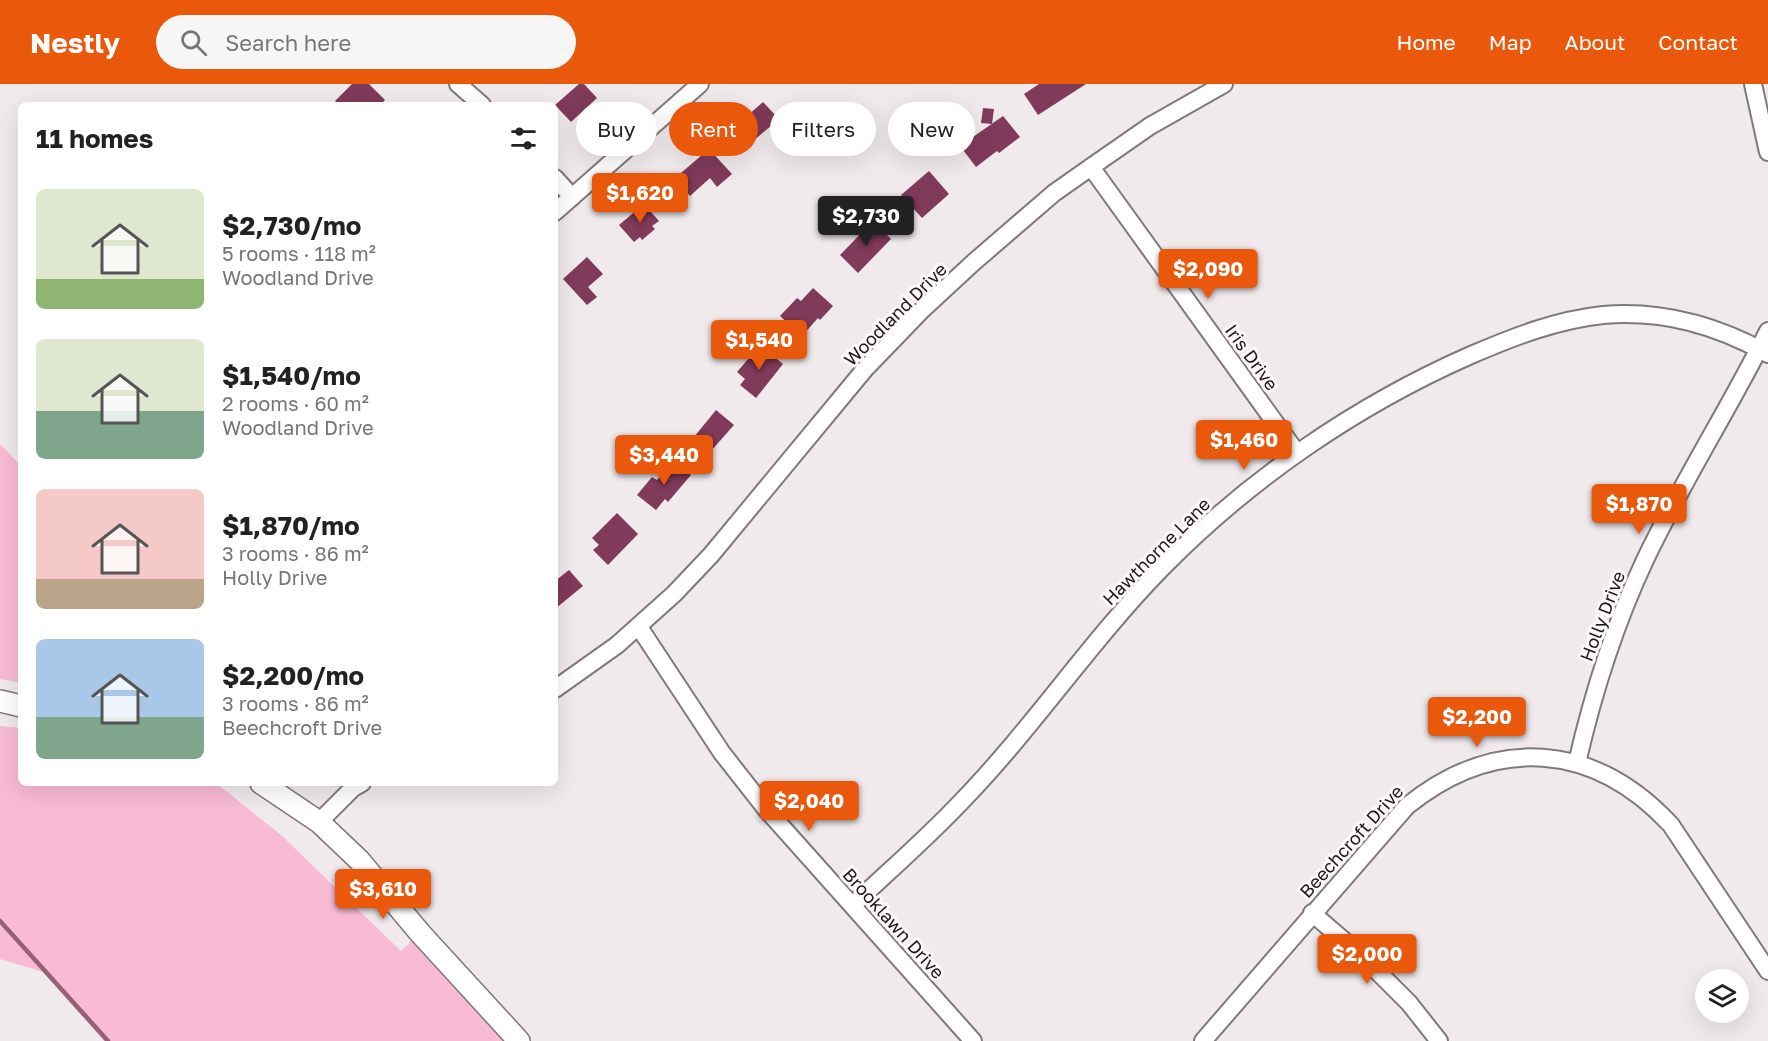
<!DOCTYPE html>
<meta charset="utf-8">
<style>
:root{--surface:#fff;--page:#f6f6f6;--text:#222;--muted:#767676;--accent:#ea580c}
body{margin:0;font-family:"Golos Text",sans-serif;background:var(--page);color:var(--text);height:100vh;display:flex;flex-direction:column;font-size:22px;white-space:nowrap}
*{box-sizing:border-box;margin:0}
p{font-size:20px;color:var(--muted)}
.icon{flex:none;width:33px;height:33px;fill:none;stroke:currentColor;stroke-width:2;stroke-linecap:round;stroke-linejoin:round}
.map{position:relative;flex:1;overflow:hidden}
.drawer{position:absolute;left:18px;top:18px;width:540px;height:684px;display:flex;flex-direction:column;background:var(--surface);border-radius:9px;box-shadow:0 6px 24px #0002}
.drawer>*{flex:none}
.hud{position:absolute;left:576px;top:18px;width:570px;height:54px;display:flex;gap:12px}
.fabs{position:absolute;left:1695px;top:885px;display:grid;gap:12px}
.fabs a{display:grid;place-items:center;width:54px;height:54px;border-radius:50%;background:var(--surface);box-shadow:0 6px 24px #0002;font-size:30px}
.price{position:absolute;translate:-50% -51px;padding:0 14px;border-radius:6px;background:var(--accent);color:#fff;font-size:20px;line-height:39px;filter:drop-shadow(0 2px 3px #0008)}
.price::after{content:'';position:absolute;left:50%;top:36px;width:18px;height:14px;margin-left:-9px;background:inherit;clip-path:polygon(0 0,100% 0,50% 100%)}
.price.selected{background:#222;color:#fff}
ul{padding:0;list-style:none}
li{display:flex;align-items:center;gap:18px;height:150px;padding:0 18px}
li span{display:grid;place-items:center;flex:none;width:168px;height:120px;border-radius:9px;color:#555}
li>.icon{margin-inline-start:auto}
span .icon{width:72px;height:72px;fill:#fffc;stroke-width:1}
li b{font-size:26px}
h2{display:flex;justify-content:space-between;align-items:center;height:72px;padding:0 18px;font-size:26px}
.chip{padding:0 21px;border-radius:27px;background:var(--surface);box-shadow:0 6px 24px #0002;font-size:21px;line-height:54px}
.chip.selected{background:var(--accent);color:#fff}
header{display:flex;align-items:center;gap:36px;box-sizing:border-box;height:84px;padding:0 30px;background:var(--accent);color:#fff}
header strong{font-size:28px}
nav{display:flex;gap:33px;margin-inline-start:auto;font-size:21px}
.search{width:420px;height:54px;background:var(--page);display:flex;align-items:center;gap:15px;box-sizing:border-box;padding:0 21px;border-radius:33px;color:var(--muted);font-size:22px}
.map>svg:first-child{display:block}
</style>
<header>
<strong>Nestly</strong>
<div class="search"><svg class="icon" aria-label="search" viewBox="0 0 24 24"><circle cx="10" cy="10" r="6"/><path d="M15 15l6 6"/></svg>Search here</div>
<nav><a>Home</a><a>Map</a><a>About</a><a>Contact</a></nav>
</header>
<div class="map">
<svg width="1768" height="957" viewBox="0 0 1768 957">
<rect width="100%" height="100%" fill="#f1eaec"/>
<g fill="#f8bbd3">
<polygon points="0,360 21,382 21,599 0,595"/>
<polygon points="0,642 21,644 21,699 213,699 221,703 281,751 401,867 420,848 519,957 104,957 43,888 0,875"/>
</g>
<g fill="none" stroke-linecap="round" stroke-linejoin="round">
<polyline stroke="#966077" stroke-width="4.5" points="0,837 108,957"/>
</g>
<g fill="#803a5a">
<polygon points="352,0 369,0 385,16 380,21 359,21 356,18 353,21 340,21 335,17"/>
<polygon points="579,0 584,0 597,14 571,38 555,21"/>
<polygon points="1039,0 1086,0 1038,31 1024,10"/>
<polygon points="763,18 779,35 753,57 738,40"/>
<polygon points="983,24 994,25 992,40 981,39"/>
<polygon points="1003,32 1020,53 999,69 997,67 976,83 960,62"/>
<polygon points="709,65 732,90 717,103 710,94 690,112 675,94"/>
<polygon points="929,87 949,110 922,134 901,111"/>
<polygon points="644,120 659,137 652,142 655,145 642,156 640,153 634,158 619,141"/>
<polygon points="873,137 891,155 858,189 840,171"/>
<polygon points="587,173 603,190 588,203 597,213 587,221 563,195"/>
<polygon points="813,204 833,222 820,236 818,234 802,252 780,232 797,214 801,217"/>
<polygon points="760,261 783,280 756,314 740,301 745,295 737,288"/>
<polygon points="716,326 734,341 711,367 694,353"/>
<polygon points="673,377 691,391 668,418 665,415 656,426 637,411 652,393 657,396"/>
<polygon points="617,429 638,450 608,481 593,466 599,461 592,454"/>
<polygon points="569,486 583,502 555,525 555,497"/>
</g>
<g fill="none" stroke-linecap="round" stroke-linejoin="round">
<defs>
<g id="minor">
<polyline points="458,0 482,21"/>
<polyline points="1753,0 1768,68"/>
<polyline points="1091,83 1297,369"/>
<polyline points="555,94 572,113"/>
<polyline points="555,128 700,0"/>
<polyline points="639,543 722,669 766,725 973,957"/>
<polyline points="555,605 617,561 674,510 711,471 865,285 921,227 974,178 1054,109 1091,83 1150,42 1224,0"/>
<path d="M1577 679C1593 609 1614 542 1645 476 1682 398 1729 325 1768 247"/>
<polyline points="319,738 353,704 362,699"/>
<path d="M853 821C889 787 927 754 961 718 1032 645 1089 559 1160 486 1248 396 1355 322 1471 271 1513 253 1556 236 1603 231 1663 226 1716 241 1768 270"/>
<polyline points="1312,829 1363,873 1409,919 1439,957"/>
<path d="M1203 957 1407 722C1495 651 1594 658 1671 741L1768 887"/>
</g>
<g id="major">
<polyline points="0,617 21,622"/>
<polyline points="261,699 319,738 359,776 420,849 519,957"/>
</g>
</defs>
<use href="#minor" stroke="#7f797b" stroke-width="20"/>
<use href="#major" stroke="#7f797b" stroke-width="24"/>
<use href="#minor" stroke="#fff" stroke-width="16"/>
<use href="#major" stroke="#fff" stroke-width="21"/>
</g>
<g text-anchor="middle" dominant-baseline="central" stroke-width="6" stroke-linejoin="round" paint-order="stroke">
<g font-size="18" fill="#1b191a" stroke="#fef7fa">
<text transform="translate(895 230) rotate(-45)">Woodland Drive</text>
<text transform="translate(1252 273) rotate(54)">Iris Drive</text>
<text transform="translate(1156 467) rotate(-45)">Hawthorne Lane</text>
<text transform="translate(1602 532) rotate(-69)">Holly Drive</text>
<text transform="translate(1351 757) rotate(-48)">Beechcroft Drive</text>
<text transform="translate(894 839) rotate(48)">Brooklawn Drive</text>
</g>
</g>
</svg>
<div class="fabs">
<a><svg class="icon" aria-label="layers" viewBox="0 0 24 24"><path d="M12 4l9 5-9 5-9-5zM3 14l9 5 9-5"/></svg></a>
</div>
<b class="price" style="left:640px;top:140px">$1,620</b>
<b class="price selected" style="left:866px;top:163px">$2,730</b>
<b class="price" style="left:1208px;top:216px">$2,090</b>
<b class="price" style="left:759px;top:287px">$1,540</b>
<b class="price" style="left:1244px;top:387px">$1,460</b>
<b class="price" style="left:664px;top:402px">$3,440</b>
<b class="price" style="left:1639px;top:451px">$1,870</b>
<b class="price" style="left:1477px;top:664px">$2,200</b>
<b class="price" style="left:809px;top:748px">$2,040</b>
<b class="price" style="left:383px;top:836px">$3,610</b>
<b class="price" style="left:1367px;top:901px">$2,000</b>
<div class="hud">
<a class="chip">Buy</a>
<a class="chip selected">Rent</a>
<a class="chip">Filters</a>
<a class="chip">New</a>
</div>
<section class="drawer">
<h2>11 homes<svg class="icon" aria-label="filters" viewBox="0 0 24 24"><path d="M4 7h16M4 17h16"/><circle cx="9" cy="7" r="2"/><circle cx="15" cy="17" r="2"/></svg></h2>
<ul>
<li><span style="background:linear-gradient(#dfe7d0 75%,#8fb573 0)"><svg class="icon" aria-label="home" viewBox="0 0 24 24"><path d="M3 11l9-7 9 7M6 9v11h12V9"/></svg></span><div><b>$2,730/mo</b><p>5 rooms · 118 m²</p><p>Woodland Drive</p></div></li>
<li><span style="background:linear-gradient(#dfe7d0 60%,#7fa58c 0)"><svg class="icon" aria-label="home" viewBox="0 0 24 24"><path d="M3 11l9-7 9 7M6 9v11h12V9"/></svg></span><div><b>$1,540/mo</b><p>2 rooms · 60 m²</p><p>Woodland Drive</p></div></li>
<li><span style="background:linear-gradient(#f6c9c9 75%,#b9a48a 0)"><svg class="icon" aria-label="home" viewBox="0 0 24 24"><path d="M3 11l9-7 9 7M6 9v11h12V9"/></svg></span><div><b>$1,870/mo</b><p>3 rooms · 86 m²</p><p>Holly Drive</p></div></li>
<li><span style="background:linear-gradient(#a9c7e8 65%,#7fa58c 0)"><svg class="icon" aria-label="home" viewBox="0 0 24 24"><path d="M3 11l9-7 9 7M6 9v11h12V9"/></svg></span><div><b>$2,200/mo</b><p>3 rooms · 86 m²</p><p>Beechcroft Drive</p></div></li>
</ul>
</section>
</div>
